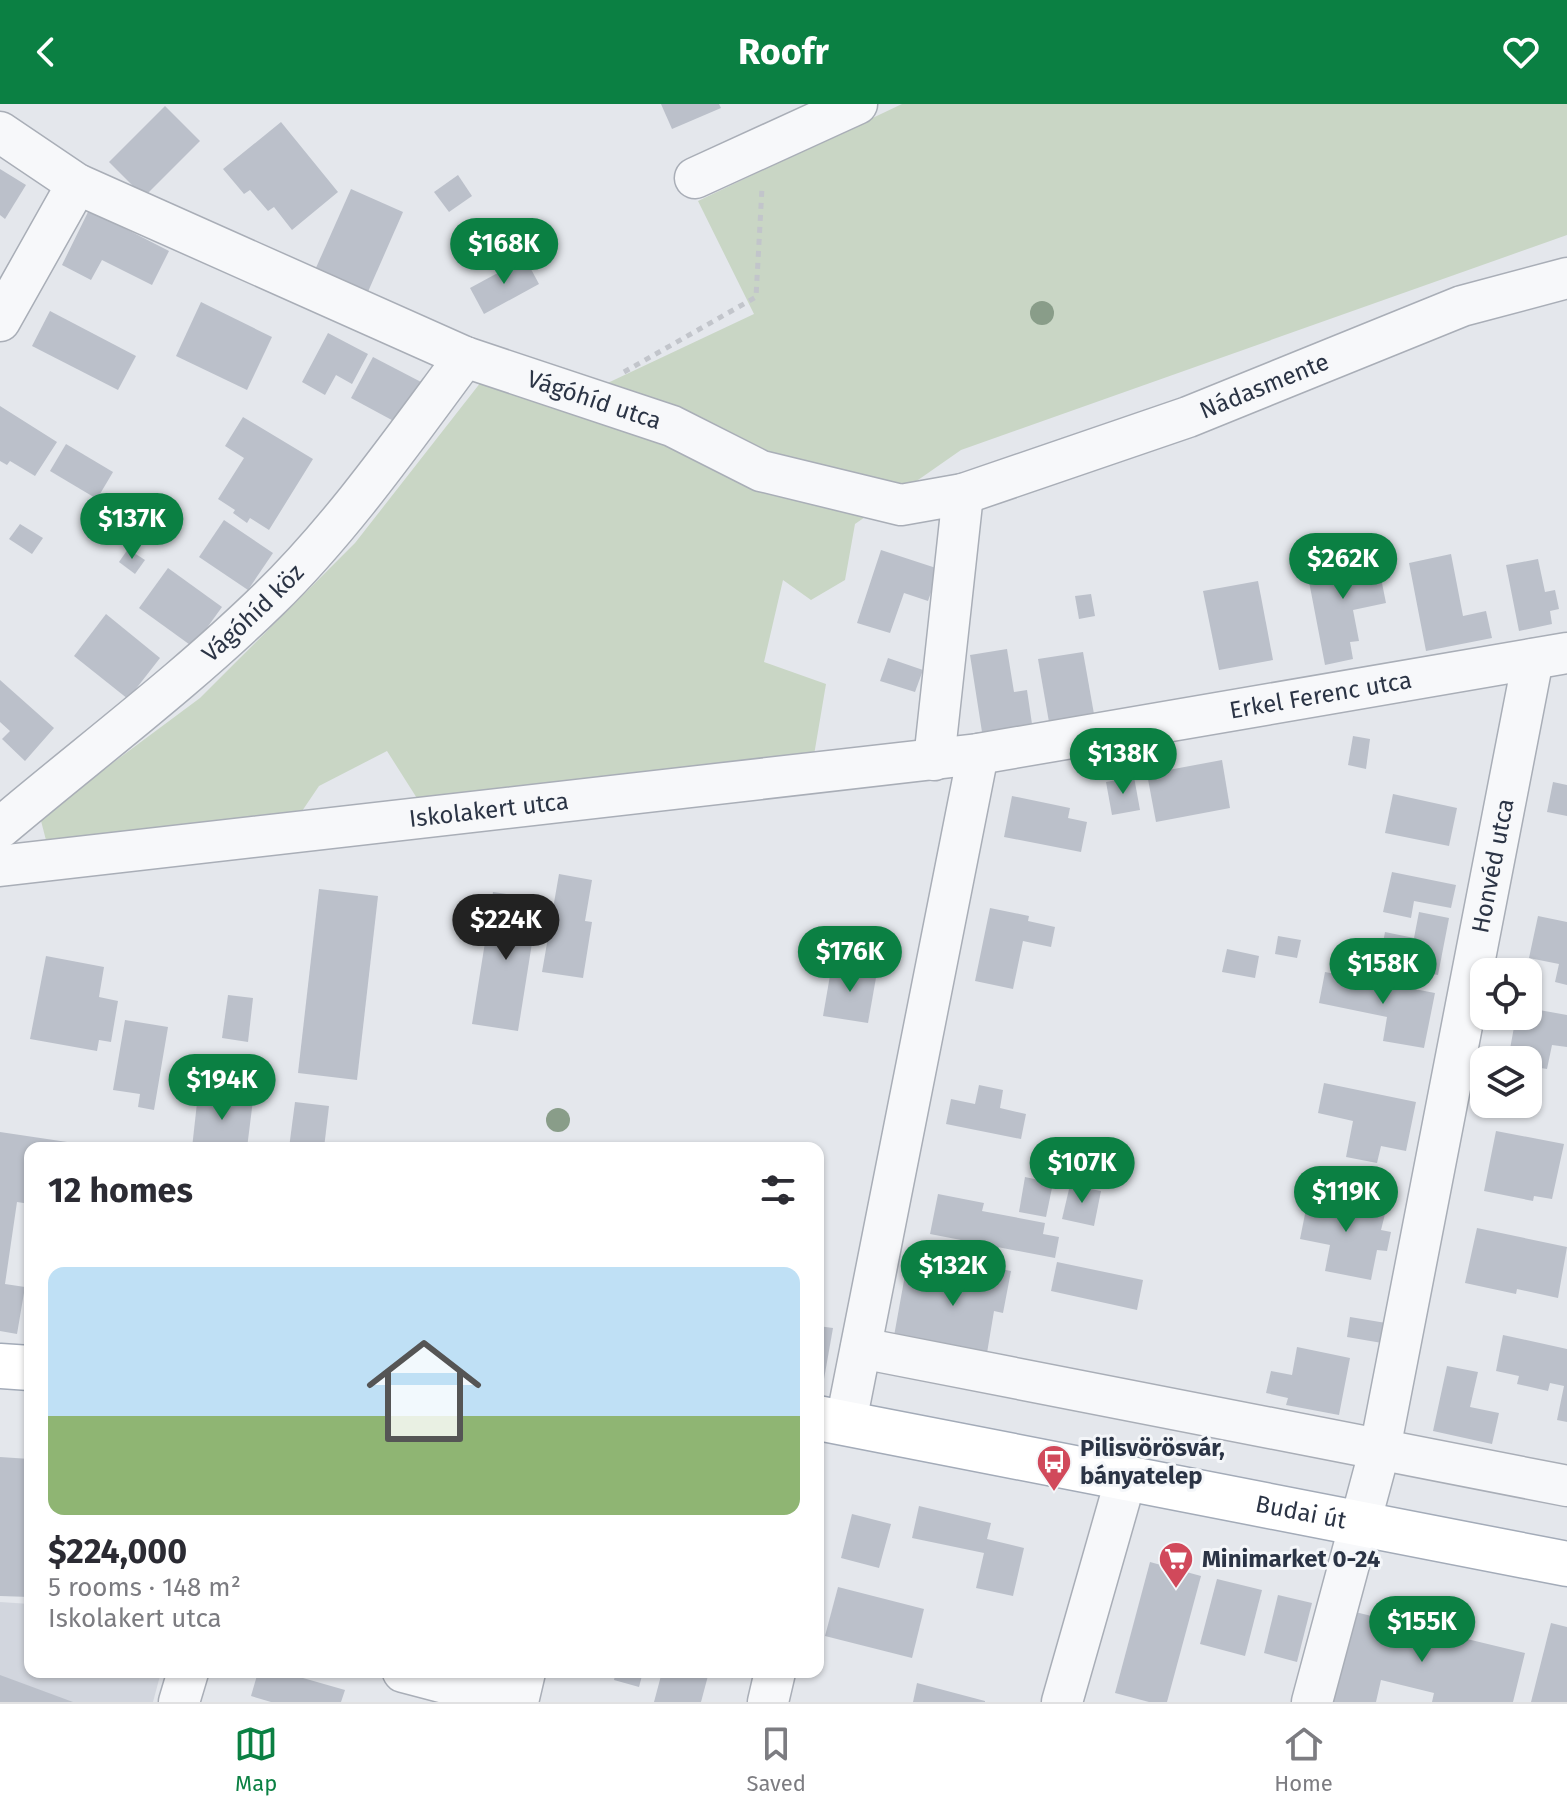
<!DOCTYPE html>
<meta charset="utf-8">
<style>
:root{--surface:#fff;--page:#f2f2f3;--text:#2b2b33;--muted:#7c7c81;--line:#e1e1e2;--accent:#0b8043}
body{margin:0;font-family:"Fira Sans",sans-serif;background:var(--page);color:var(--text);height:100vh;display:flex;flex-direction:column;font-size:30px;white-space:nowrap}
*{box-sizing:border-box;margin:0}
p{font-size:26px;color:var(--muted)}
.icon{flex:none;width:44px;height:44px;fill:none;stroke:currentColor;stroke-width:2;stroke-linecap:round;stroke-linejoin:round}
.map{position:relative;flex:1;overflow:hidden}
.details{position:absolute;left:24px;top:1038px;width:800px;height:536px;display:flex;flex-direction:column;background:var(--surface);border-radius:16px;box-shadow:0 2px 6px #0004}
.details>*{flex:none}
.buttons{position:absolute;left:1470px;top:854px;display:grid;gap:16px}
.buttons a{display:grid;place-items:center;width:72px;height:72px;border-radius:16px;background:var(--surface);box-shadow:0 2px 6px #0004;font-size:40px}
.price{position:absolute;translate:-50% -68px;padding:0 18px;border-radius:28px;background:var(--accent);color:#fff;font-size:26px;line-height:52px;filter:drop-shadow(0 2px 4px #0008)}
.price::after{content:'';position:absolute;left:50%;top:48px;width:24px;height:18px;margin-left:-12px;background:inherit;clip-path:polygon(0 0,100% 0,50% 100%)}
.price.selected{background:#222;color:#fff}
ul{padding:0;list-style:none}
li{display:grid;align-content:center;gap:16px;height:424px;padding:0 24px}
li+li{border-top:2px solid var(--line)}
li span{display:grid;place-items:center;height:248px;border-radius:16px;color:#555}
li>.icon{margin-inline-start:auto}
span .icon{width:144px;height:144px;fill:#fffc;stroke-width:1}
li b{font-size:34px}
h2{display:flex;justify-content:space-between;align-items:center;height:96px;padding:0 24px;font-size:34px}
header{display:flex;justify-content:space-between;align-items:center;height:104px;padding:0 24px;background:var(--accent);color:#fff;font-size:36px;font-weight:700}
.dock{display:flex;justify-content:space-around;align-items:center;height:112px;border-top:2px solid var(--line);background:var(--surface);font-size:22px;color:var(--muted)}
.dock a{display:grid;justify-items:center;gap:4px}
.dock .selected{color:var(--accent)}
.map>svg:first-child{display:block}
</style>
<header><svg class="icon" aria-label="back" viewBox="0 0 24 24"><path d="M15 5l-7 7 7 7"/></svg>Roofr<svg class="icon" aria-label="heart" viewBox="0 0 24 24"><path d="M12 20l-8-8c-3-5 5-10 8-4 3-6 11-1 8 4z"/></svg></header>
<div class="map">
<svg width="1567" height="1598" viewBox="0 0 1567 1598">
<rect width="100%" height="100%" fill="#e4e7ec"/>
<polygon fill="#d2d6de" points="0,1498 30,1500 30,1568 161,1568 153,1598 0,1598"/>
<polygon fill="#c9d6c5" points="902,0 1567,0 1567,131 961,346 855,420 845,476 811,496 783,476 764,558 826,580 813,657 420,699 387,647 319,682 298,713 47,740 40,713 200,594 355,439 499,255 597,284 754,210 698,97"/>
<g fill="#bbc0ca">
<polygon points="661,0 719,0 721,4 672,25"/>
<polygon points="165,2 200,37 144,93 109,58"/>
<polygon points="281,18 338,88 292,126 274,103 268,107 250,86 244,90 223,65"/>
<polygon points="0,65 26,81 5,115 0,111"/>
<polygon points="458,71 472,92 449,108 434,88"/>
<polygon points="351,85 403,108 367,190 315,166"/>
<polygon points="89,106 169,147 152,181 102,156 91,176 62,161"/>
<polygon points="525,154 539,180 484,210 470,184"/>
<polygon points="201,198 272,233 247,286 176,252"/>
<polygon points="50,207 136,252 118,286 32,242"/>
<polygon points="328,229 368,250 352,280 336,271 325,291 302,278"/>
<polygon points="373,253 423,279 401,321 351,294"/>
<polygon points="0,302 57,338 35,372 10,357 7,361 0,357"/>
<polygon points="243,313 313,355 269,426 250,414 247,419 233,409 235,406 218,395 244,354 225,342"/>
<polygon points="66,340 113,368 97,395 50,367"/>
<polygon points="224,416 273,449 248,486 199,453"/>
<polygon points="20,420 43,434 32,450 9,435"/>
<polygon points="128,445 145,456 135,470 119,458"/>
<polygon points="881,446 939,465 928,497 904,489 890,529 857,519"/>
<polygon points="1376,449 1386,499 1353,506 1359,537 1350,538 1353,555 1325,561 1306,462"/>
<polygon points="1451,450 1463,512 1486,507 1492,534 1426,547 1409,459"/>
<polygon points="1538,455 1545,488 1555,486 1559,505 1550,507 1552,520 1519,527 1506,461"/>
<polygon points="168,464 222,503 193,543 139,504"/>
<polygon points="1258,477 1273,556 1219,566 1203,487"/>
<polygon points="1091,490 1095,512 1079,515 1075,492"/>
<polygon points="106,510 160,554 128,595 74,552"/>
<polygon points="1007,545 1014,588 1027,586 1032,620 982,628 970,551"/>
<polygon points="1083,548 1094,610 1049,618 1038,555"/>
<polygon points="888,554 923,566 915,588 880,577"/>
<polygon points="0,576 54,624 25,657 2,635 10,627 0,618"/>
<polygon points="1353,632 1370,635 1366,665 1348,661"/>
<polygon points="1222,656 1230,704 1156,718 1147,670"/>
<polygon points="1134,673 1140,706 1112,711 1106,678"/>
<polygon points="1553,678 1567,681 1567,712 1547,708"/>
<polygon points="1393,690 1457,704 1449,742 1385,729"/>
<polygon points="1012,692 1070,704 1068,714 1087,718 1081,748 1004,733"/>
<polygon points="1392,768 1456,781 1451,804 1414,797 1411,814 1383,808"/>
<polygon points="559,770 592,776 585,817 592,818 583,874 542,868"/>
<polygon points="319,785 378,792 357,976 298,969"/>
<polygon points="493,788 539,795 518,927 472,920"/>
<polygon points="990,804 1029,812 1028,817 1055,823 1051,843 1023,837 1013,885 975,877"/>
<polygon points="1419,808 1449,814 1438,871 1379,860 1385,828 1414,834"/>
<polygon points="1538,812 1567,818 1567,881 1555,878 1559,860 1529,854"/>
<polygon points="1278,832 1301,836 1297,854 1275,850"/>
<polygon points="1227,845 1259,852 1255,874 1222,868"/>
<polygon points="46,852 104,863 99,893 118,897 111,938 99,936 97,947 30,935"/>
<polygon points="832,860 877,868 868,919 823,912"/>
<polygon points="1325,868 1435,889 1424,944 1383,937 1387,913 1319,899"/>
<polygon points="228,891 253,894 248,938 222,934"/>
<polygon points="1528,904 1567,911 1567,943 1552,941 1547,965 1528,962 1528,956 1508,956 1516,912 1528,912"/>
<polygon points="125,916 168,923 154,1006 138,1003 140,990 113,986"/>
<polygon points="1324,979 1416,998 1406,1047 1381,1042 1377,1059 1346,1053 1353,1017 1318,1009"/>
<polygon points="979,981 1003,986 1000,1004 1026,1010 1021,1035 946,1020 951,995 975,1000"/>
<polygon points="198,990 253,996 247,1044 192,1044"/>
<polygon points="295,998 329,1002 324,1044 289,1044"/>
<polygon points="1496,1027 1564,1040 1552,1095 1534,1092 1533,1097 1484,1087"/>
<polygon points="0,1028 94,1042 30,1044 30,1100 17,1098 5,1180 25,1183 17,1230 0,1227"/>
<polygon points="1025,1073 1053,1079 1046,1113 1019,1108"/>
<polygon points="1070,1081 1101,1087 1094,1122 1062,1115"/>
<polygon points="938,1090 984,1099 982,1107 1045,1119 1043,1130 1059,1133 1055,1154 930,1130"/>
<polygon points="1309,1090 1386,1106 1381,1126 1391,1128 1387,1147 1377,1146 1371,1176 1325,1167 1330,1141 1300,1135"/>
<polygon points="1477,1124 1567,1143 1558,1194 1517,1185 1516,1190 1465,1179"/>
<polygon points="965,1158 1011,1167 1003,1209 994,1207 987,1249 894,1232 905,1171 960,1181"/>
<polygon points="1057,1158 1143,1176 1137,1206 1051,1187"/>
<polygon points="1350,1213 1386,1219 1382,1239 1347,1233"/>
<polygon points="818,1222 833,1224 824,1275 818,1274"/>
<polygon points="1503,1231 1567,1245 1567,1318 1557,1316 1564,1282 1550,1279 1548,1287 1517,1280 1519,1272 1496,1267"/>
<polygon points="1297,1243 1350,1254 1339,1311 1286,1301 1288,1294 1266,1289 1271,1267 1292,1271"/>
<polygon points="1447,1262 1478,1268 1470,1303 1499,1309 1492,1340 1433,1327"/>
<polygon points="0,1353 30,1355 30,1493 0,1492"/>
<polygon points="919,1402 991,1419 987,1435 1024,1444 1013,1492 976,1484 984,1449 912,1434"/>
<polygon points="852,1410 891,1420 879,1464 841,1454"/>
<polygon points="1150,1458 1201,1472 1167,1598 1149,1598 1115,1589"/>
<polygon points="1217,1475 1262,1486 1245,1552 1200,1540"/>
<polygon points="838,1483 924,1505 912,1554 825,1532"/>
<polygon points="1278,1491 1312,1499 1297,1558 1264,1549"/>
<polygon points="1351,1507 1525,1549 1513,1598 1432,1598 1434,1589 1381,1576 1376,1598 1328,1598"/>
<polygon points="1551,1519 1567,1523 1567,1598 1531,1598"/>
<polygon points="258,1568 282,1568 345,1586 341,1598 271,1598 251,1592"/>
<polygon points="616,1568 643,1568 639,1583 614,1576"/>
<polygon points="662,1568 709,1568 701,1598 654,1598"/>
<polygon points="0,1571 73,1598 0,1598"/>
<polygon points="917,1579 985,1597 985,1598 913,1598"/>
</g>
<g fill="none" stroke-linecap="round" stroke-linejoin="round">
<defs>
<g id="street">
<path id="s1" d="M0 28 77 80 465 253 672 322 761 367 901 401 963 390 934 656"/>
<polyline points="695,74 857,0"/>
<polyline points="0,217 77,80"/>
<path id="s2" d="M963 390 1188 313 1462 202 1567 174"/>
<path id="s3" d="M0 724C90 648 185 577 269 495 342 424 404 335 465 253"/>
<path id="s4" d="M0 762 978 650 1567 549"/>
<polyline points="861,1244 1567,1382"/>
<polyline points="846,1318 978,650"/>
<polyline points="403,1568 518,1598 525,1568"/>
<polyline points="179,1598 188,1568"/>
<polyline points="768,1598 775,1568"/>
<polyline points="1062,1598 1126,1374"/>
<path id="s5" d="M1312 1598 1380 1345 1533 555"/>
</g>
<g id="primary">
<polyline points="0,1262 30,1264"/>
<path id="s6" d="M818 1314 1567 1460"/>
</g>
</defs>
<use href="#street" stroke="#a9aeb7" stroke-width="43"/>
<use href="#primary" stroke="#a3abb8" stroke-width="47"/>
<polyline stroke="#c2c5cb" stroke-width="5" stroke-dasharray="6 6" stroke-linecap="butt" points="624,268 756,193 762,84"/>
<use href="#street" stroke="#f7f8fa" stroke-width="40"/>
<use href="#primary" stroke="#fff" stroke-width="44"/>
</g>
<g fill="#899d89">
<circle cx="1042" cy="209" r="12"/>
<circle cx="558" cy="1016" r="12"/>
</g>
<defs>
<symbol id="bus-pin" viewBox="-11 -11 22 30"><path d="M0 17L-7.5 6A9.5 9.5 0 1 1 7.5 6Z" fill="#d1495b" stroke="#f4f6f9"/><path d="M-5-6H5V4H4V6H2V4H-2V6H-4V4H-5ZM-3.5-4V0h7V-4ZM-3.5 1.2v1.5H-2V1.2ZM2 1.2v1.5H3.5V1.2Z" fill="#fff"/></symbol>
<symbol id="supermarket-pin" viewBox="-11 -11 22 30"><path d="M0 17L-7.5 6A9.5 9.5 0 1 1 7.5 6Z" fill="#d1495b" stroke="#f4f6f9"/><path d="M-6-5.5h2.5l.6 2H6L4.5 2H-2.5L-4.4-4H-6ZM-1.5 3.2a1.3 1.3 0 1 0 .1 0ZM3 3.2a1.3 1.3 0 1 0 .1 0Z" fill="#fff"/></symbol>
</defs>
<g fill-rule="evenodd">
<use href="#bus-pin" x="1034" y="1338" width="40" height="54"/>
<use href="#supermarket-pin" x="1156" y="1435" width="40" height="54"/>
</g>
<g text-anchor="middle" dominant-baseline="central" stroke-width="6" stroke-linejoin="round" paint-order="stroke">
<g font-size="24" fill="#2b3445" stroke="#f4f6f9">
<text stroke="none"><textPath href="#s2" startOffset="320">Nádasmente</textPath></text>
<text stroke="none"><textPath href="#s1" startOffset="654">Vágóhíd utca</textPath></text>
<text stroke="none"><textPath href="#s3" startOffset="332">Vágóhíd köz</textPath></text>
<text stroke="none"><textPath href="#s4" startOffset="1332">Erkel Ferenc utca</textPath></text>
<text stroke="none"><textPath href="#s4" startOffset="492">Iskolakert utca</textPath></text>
<text stroke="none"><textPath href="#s5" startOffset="856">Honvéd utca</textPath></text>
<text stroke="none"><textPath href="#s6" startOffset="492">Budai út</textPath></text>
</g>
<g font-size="24" font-weight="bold" fill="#2b3445" stroke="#f4f6f9" text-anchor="start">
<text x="1080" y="1344">Pilisvörösvár,<tspan x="1080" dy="28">bányatelep</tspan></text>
<text x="1202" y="1455">Minimarket 0-24</text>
</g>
</g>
</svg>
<div class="buttons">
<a><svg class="icon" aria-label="locate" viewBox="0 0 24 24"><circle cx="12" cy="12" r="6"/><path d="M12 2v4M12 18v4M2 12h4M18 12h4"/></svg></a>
<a><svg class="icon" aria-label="layers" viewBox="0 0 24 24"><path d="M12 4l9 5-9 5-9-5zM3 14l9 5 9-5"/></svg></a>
</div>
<b class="price" style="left:504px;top:182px">$168K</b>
<b class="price" style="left:132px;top:457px">$137K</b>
<b class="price" style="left:1343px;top:497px">$262K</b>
<b class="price" style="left:1123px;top:692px">$138K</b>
<b class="price selected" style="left:506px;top:858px">$224K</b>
<b class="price" style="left:850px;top:890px">$176K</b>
<b class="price" style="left:1383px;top:902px">$158K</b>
<b class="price" style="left:222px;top:1018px">$194K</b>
<b class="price" style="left:1082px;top:1101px">$107K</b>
<b class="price" style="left:1346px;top:1130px">$119K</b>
<b class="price" style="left:953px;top:1204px">$132K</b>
<b class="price" style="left:1422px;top:1560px">$155K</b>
<section class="details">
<h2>12 homes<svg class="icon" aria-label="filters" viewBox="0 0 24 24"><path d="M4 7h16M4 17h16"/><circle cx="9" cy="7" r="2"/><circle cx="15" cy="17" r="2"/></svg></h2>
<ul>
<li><span style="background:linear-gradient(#bfe0f5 60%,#8fb573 0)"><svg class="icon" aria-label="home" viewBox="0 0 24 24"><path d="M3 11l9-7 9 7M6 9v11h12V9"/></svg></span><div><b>$224,000</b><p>5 rooms · 148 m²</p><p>Iskolakert utca</p></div></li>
</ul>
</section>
</div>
<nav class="dock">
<a class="selected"><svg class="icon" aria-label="map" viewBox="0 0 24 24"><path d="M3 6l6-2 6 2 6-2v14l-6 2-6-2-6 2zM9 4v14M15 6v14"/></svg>Map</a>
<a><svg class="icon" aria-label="saved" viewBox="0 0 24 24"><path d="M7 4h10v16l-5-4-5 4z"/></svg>Saved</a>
<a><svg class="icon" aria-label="home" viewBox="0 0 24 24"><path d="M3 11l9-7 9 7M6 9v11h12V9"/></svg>Home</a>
</nav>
